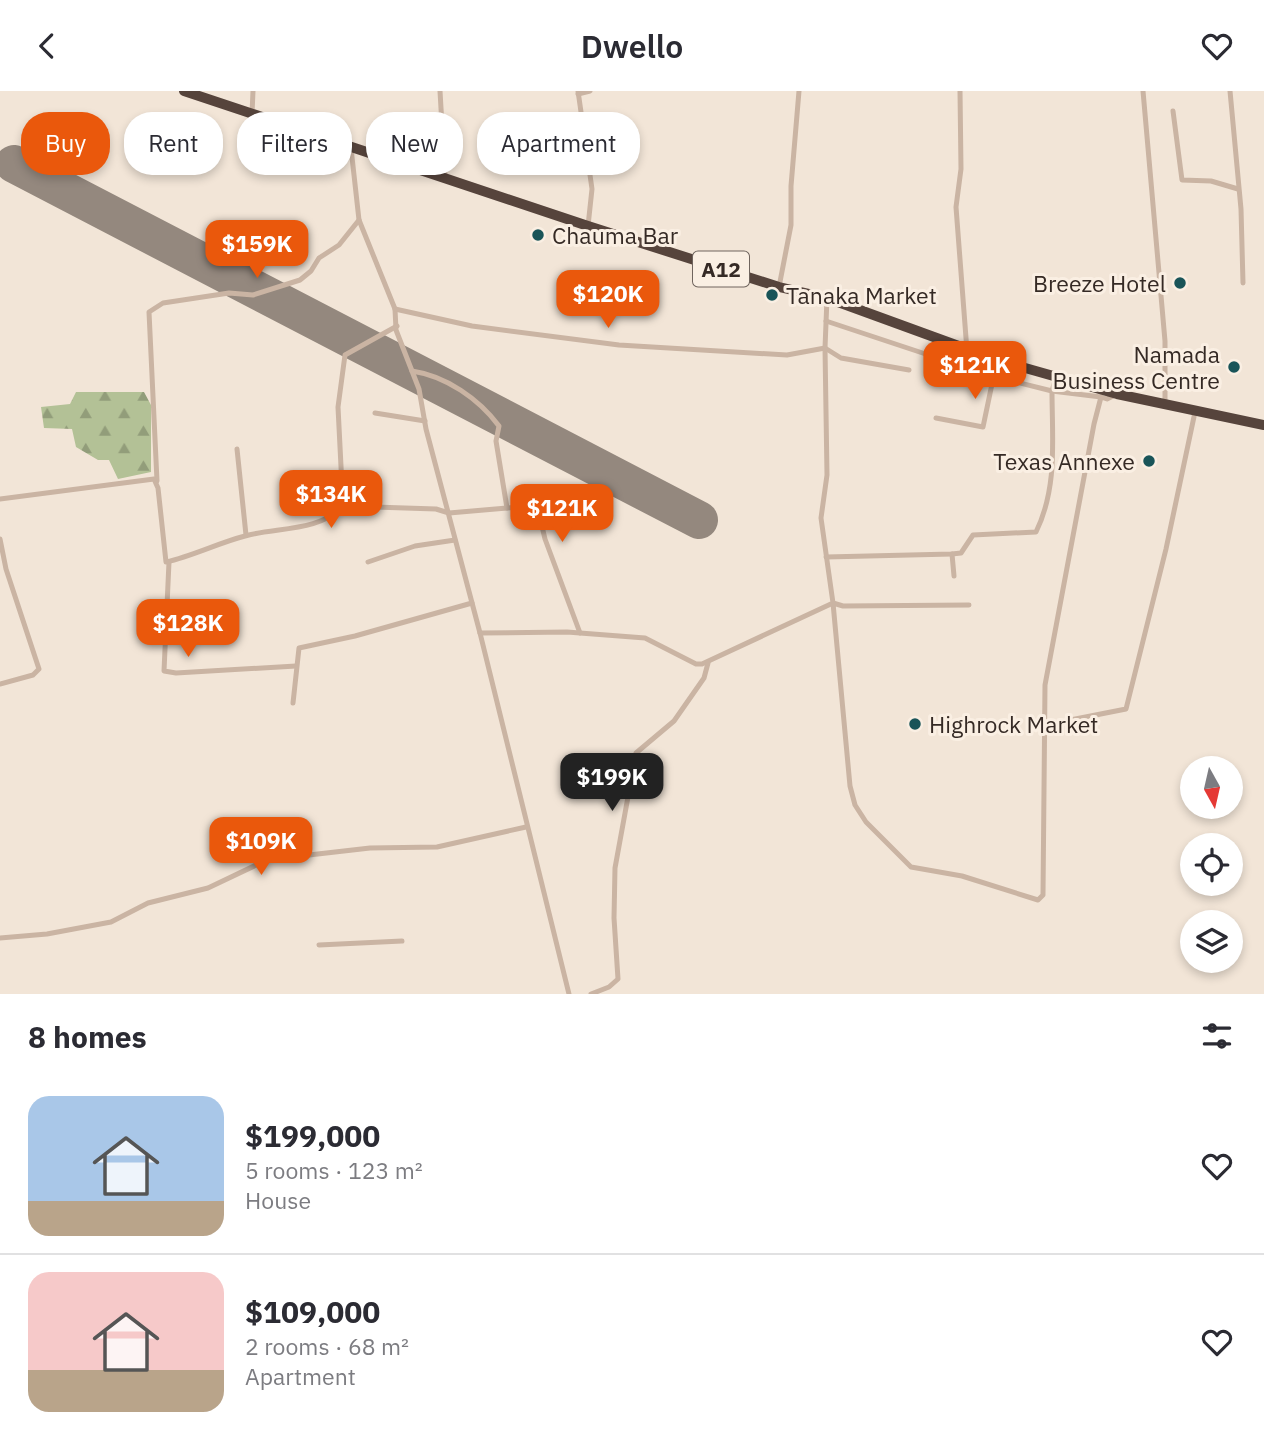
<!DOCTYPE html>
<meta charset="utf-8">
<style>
:root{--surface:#fff;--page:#f2f2f3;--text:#2b2b33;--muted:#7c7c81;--line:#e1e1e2;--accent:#ea580c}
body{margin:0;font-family:"IBM Plex Sans",sans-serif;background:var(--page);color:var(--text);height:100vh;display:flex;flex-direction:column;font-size:26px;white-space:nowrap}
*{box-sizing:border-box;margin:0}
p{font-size:23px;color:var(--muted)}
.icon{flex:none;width:38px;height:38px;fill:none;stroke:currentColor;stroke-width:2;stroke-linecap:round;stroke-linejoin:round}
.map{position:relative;height:903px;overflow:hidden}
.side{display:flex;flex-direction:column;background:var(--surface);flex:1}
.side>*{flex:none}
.guide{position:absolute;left:21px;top:21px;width:700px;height:63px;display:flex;gap:14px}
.needle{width:46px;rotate:172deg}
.controls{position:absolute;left:1180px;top:665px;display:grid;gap:14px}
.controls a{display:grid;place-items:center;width:63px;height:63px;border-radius:50%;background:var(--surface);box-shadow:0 4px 10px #0003;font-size:35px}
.price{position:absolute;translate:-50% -60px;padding:0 16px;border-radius:14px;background:var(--accent);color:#fff;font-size:23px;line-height:46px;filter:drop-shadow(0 2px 4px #0008)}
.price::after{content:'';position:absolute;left:50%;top:42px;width:21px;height:16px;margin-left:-10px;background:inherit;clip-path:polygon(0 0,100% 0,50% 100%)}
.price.on{background:#222;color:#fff}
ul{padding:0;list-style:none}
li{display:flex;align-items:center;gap:21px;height:175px;padding:0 28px}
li+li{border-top:2px solid var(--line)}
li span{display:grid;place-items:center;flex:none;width:196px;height:140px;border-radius:21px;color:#555}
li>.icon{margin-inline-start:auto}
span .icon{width:84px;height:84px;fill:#fffc;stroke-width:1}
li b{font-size:30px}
h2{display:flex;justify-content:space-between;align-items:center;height:84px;padding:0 28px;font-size:30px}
.chip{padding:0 24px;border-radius:28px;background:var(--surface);box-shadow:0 4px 10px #0003;font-size:24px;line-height:63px}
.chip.on{background:var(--accent);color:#fff}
header{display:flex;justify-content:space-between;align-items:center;height:91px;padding:0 28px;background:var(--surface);font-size:32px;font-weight:600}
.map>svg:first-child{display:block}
</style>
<header><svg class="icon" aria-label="back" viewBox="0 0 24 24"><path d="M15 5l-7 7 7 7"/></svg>Dwello<svg class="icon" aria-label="heart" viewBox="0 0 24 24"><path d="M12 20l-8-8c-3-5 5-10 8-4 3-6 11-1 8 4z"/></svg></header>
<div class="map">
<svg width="1264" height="903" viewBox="0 0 1264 903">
<defs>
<pattern id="forest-firs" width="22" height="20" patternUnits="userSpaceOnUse" patternTransform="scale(1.75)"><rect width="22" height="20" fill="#b3c196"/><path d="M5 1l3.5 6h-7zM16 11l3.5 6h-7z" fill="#929d7a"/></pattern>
</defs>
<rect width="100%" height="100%" fill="#f2e5d7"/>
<polygon fill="url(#forest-firs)" points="76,301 144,301 151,314 151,381 118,388 109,369 98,369 76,356 72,338 44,337 41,316 70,313"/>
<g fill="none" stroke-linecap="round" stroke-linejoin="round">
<polyline stroke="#94887e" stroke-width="38" points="14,73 699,429"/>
<g stroke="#cab4a3" stroke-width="5">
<polyline points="440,0 445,86"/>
<polyline points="578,0 592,98 588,135"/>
<polyline points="960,0 961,78 956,116 967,260"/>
<polyline points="1143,0 1165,250 1165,314"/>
<polyline points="1230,0 1241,118 1243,192"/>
<polyline points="578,3 590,0"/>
<polyline points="1173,20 1182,89 1211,90 1238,98"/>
<polyline points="252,23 253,0"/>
<polyline points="351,57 359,129 395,218 396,239 419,298 426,338 480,542"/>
<polyline points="779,196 791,134 791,95 799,0"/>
<polyline points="395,218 472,235 619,254 787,264 825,257 841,267 909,279"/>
<polyline points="826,230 992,285 1052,300 1101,306"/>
<polyline points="375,322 425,330"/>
<polyline points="936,327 983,336 997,269"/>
<polyline points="237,358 246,444"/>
<polyline points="157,390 149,221 163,212 229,202 253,204 300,189 311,180 319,167 339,154 359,129"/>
<path d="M0 408 154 388 158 397 166 471C193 465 218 452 245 445 276 436 319 441 343 415L436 418 449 422 507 417 496 350 499 335C479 308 446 285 412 280"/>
<polyline points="343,415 338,316 345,264 397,235"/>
<polyline points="507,417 537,414 545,448 580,542"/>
<polyline points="0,448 6,478 39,578 33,584 0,593"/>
<polyline points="952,463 954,485"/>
<path d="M826 466 952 463 961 462 973 444 1036 441C1058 396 1052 348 1052 300L1056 286"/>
<polyline points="169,471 164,580 176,582 296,575"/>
<polyline points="368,471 415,455 455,449"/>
<polyline points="969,514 843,515 833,512 850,695 855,714 866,731 911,776 962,785 1038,809 1043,804 1045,594 1094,333 1101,306 1107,308 1117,303"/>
<polyline points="293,612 299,557 355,545 472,512"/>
<polyline points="1045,634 1126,618 1166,458 1195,321"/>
<polyline points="0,847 47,843 111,831 148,812 208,797 271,767 292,760 309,764 370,757 437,756 526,736"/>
<polyline points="319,854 402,850"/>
<polyline points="569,903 480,542 567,541 645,547 696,573 702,573 833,512 821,427 827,384 825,257 827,207"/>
<polyline points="591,903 609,896 618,888 614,827 615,777 636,662 674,630 704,587 708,572"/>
</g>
<polyline stroke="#56443c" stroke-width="10" points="184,0 588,135 779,196 827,207 997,269 1117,303 1264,334"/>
</g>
<g fill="#195458" stroke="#faefe3" stroke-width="2.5">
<circle cx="538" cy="144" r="7"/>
<circle cx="1180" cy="192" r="7"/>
<circle cx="772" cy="204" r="7"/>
<circle cx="1234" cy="276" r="7"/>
<circle cx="1149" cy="370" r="7"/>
<circle cx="915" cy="633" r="7"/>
</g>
<g text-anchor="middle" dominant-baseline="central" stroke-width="6" stroke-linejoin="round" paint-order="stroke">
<rect fill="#faefe3" stroke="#70655e" stroke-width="2" x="693" y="160.5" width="56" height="35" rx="5"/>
<g font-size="21" font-weight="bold" fill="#352a25">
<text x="721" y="178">A12</text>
</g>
<g font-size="23" fill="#352a25" stroke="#faefe3" text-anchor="start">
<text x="552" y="144">Chauma Bar</text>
<text x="1166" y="192" text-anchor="end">Breeze Hotel</text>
<text x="786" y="204">Tanaka Market</text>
<text x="1220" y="263" text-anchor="end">Namada<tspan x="1220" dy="26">Business Centre</tspan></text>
<text x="1135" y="370" text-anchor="end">Texas Annexe</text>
<text x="929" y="633">Highrock Market</text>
</g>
</g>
</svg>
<div class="controls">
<a><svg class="needle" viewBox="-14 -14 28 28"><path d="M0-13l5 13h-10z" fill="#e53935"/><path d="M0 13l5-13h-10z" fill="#7c7c81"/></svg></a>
<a><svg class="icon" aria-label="locate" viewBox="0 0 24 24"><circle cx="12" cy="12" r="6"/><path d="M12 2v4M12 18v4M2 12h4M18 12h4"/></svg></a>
<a><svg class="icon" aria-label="layers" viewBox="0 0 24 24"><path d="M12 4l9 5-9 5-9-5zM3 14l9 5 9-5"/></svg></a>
</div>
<b class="price" style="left:257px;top:189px">$159K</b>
<b class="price" style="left:608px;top:239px">$120K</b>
<b class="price" style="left:975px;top:310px">$121K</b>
<b class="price" style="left:331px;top:439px">$134K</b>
<b class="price" style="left:562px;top:453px">$121K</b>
<b class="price" style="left:188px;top:568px">$128K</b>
<b class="price on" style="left:612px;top:722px">$199K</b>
<b class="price" style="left:261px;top:786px">$109K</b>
<div class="guide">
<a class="chip on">Buy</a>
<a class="chip">Rent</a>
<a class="chip">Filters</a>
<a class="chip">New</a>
<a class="chip">Apartment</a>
</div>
</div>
<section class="side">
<h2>8 homes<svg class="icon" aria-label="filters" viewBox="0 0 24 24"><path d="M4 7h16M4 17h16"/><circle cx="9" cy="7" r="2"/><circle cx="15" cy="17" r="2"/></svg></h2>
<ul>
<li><span style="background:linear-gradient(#a9c7e8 75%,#b9a48a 0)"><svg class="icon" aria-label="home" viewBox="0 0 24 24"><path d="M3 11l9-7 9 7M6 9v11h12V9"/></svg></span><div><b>$199,000</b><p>5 rooms · 123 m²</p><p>House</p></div><svg class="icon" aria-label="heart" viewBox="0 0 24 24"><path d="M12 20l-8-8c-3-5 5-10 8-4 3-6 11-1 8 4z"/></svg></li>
<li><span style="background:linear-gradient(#f6c9c9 70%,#b9a48a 0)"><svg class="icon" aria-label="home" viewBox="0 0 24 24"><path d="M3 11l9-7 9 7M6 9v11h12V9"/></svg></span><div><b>$109,000</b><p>2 rooms · 68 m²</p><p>Apartment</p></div><svg class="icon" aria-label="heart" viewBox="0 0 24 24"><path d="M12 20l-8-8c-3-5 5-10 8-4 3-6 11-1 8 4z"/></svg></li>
</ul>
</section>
